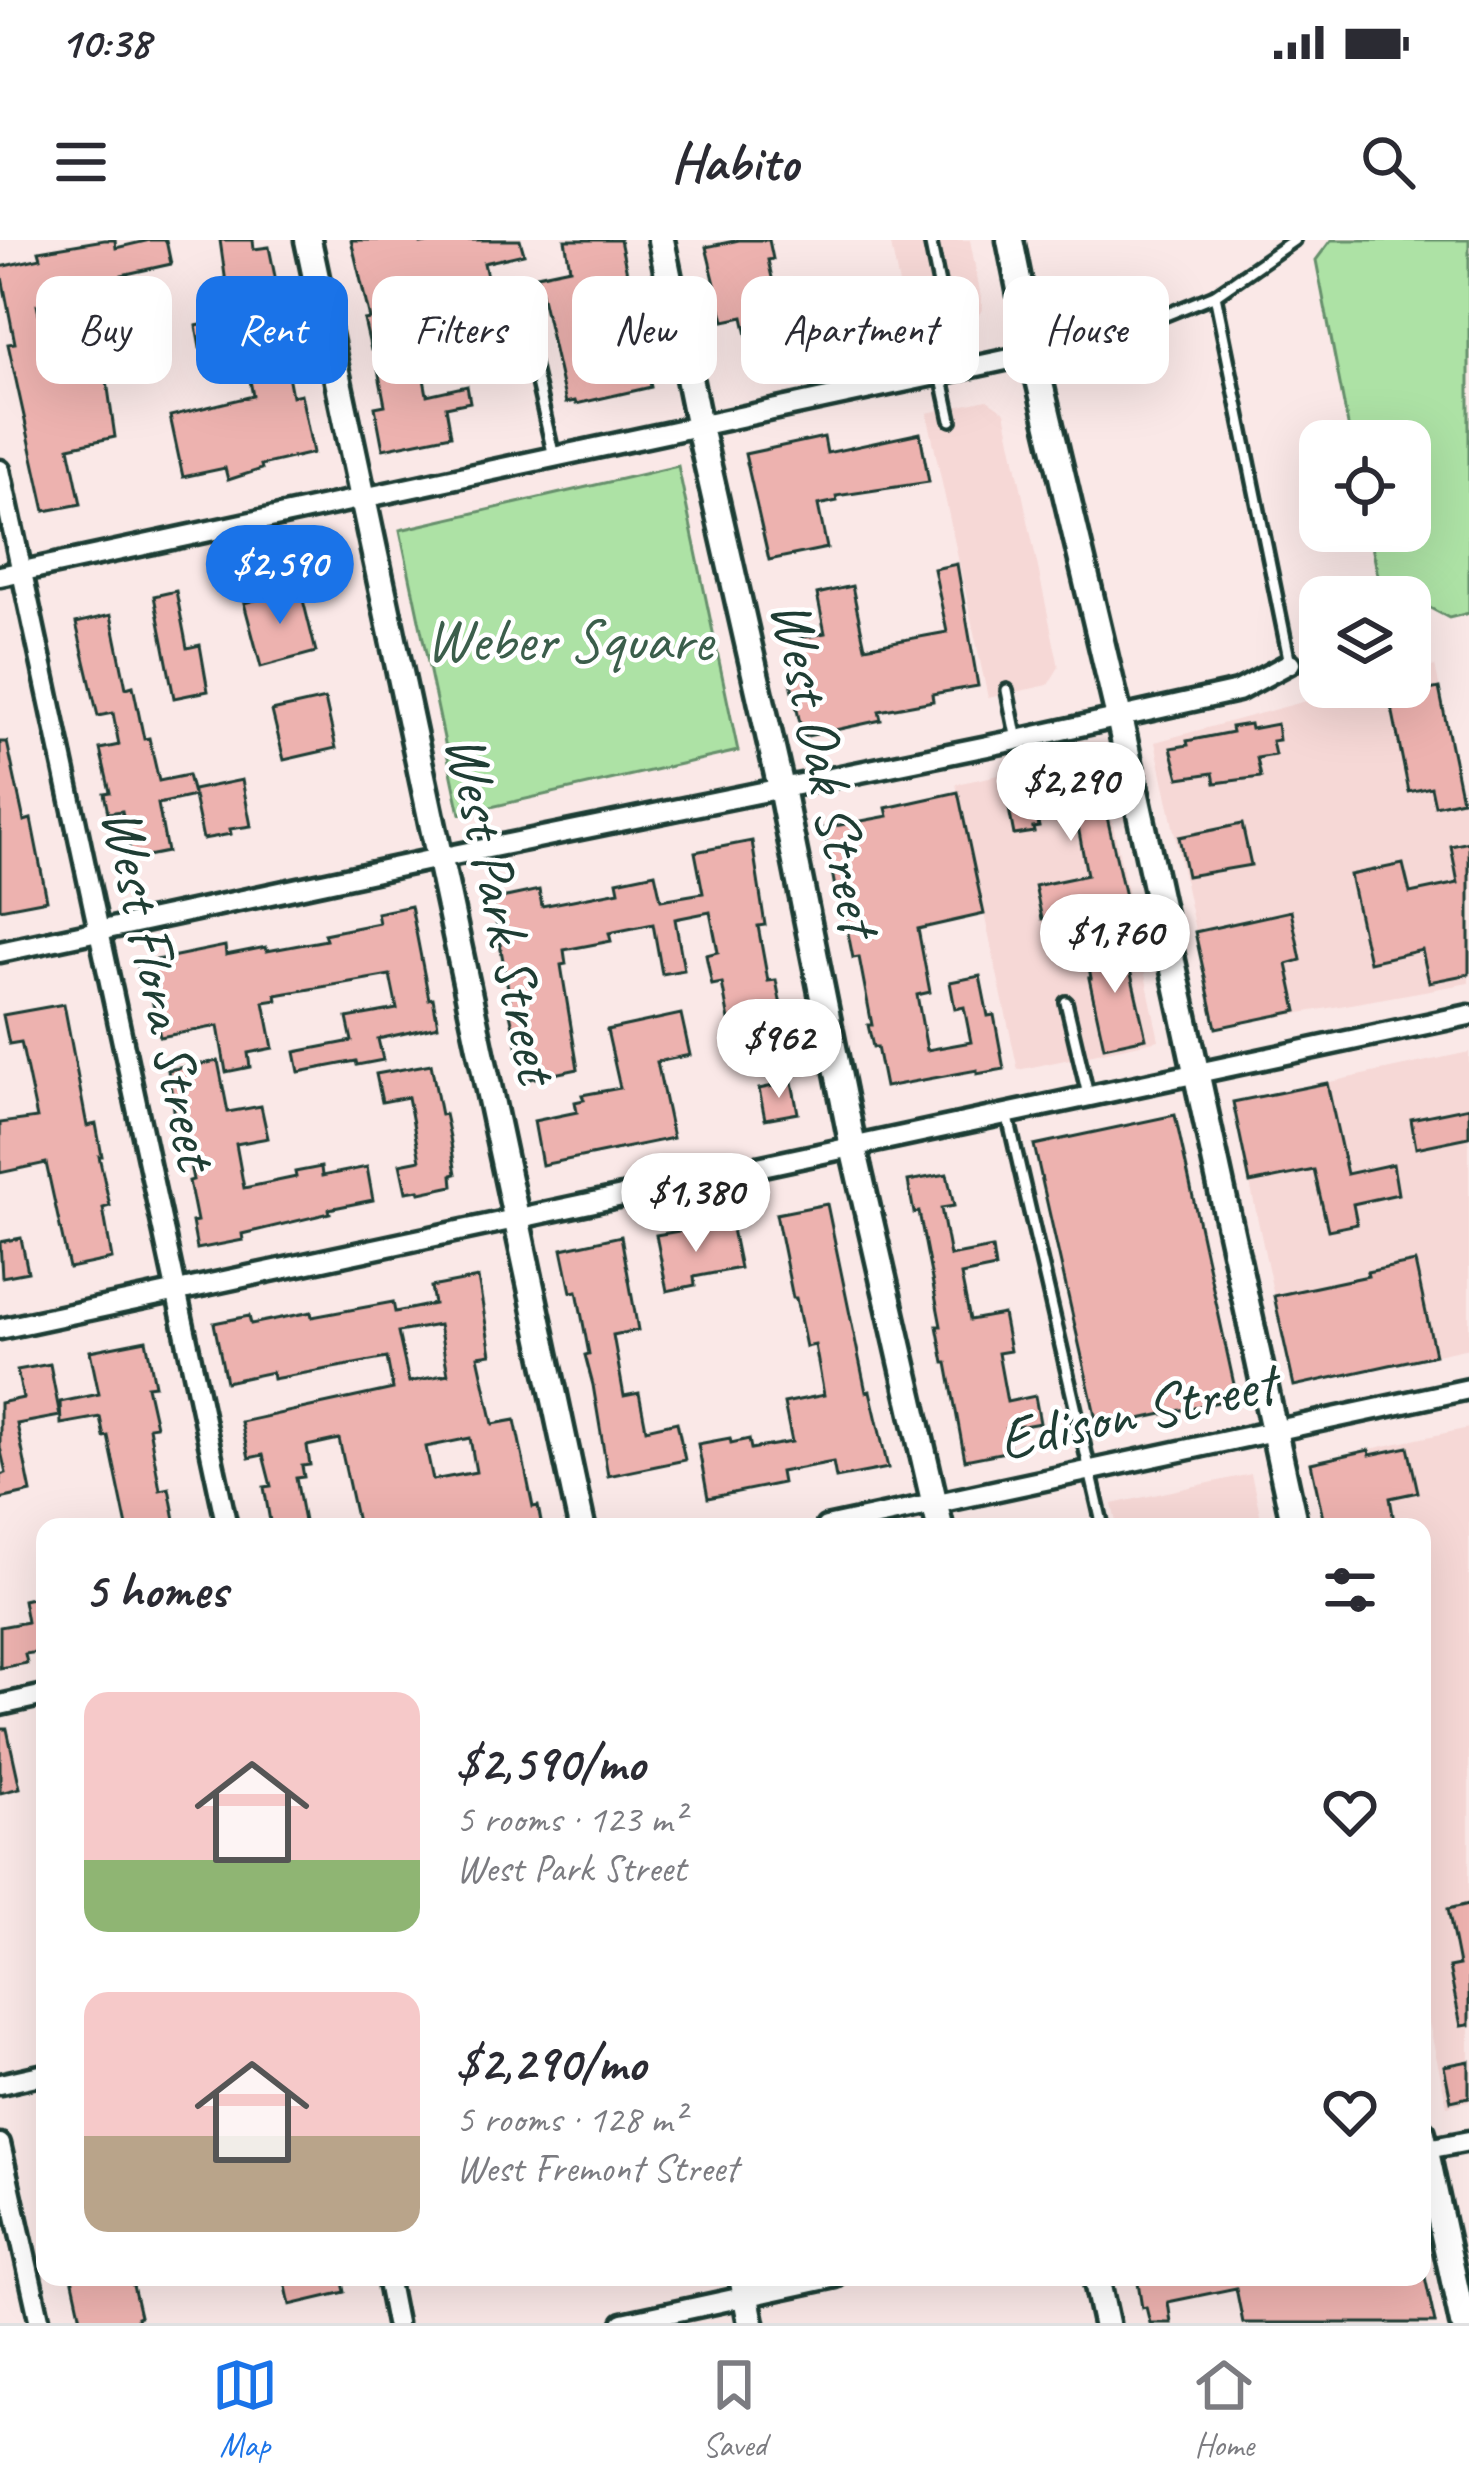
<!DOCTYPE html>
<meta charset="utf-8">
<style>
:root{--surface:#fff;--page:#f7f7f7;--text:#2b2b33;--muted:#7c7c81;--line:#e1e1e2;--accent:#1a73e8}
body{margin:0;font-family:Caveat,sans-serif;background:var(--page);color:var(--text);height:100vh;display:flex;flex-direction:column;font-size:45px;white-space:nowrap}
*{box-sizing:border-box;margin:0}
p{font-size:39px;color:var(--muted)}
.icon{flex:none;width:66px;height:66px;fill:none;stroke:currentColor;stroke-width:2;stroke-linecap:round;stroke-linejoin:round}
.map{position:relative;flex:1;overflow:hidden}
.details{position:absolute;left:36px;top:1278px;width:1395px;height:768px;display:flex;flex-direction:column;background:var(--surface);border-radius:24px;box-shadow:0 12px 48px #0002}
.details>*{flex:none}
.top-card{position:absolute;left:36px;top:36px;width:1398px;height:108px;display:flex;gap:24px}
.controls{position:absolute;left:1299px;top:180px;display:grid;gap:24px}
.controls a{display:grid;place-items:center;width:132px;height:132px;border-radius:24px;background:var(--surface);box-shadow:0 12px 48px #0002;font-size:60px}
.price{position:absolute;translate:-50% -102px;padding:0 27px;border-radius:42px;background:#fff;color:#222;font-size:39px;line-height:78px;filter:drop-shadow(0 3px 6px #0008)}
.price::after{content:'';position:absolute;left:50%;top:72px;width:36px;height:27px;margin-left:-18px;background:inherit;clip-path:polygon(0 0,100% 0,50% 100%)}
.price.selected{background:var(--accent);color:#fff}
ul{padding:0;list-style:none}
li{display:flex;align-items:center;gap:36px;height:300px;padding:0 48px}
li span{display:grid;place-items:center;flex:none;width:336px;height:240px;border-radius:24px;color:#555}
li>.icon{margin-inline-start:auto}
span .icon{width:144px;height:144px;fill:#fffc;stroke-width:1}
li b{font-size:51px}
h2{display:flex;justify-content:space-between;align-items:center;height:144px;padding:0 48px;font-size:51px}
.chip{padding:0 42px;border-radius:24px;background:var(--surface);box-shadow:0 12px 48px #0002;font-size:42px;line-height:108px}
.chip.selected{background:var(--accent);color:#fff}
.status{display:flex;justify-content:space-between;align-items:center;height:84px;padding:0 60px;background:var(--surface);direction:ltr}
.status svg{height:33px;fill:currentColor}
header{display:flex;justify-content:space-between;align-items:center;height:156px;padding:0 48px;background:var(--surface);font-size:54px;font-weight:700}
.menu{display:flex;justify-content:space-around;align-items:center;height:168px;border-top:3px solid var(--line);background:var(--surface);font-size:33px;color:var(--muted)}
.menu a{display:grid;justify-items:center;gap:6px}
.menu .selected{color:var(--accent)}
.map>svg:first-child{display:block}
</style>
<div class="status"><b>10:38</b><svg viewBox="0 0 49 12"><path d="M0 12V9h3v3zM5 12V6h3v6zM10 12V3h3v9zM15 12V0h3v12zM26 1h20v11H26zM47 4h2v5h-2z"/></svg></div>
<header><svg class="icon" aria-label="menu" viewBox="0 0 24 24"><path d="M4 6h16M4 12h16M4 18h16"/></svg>Habito<svg class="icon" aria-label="search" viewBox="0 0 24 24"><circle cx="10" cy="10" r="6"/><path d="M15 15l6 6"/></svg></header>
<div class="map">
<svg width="1469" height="2083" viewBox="0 0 1469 2083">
<rect width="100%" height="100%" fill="#fae8e7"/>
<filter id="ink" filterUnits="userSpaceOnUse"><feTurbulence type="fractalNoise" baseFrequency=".00833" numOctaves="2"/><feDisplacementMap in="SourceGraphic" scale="24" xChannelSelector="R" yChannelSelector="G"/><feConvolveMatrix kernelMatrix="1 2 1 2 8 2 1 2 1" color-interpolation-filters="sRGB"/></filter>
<g filter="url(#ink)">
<g fill="#f6d8d6">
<polygon points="890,0 970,0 983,68 972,86 910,99"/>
<polygon points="987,160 1005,172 1059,427 1048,445 988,458 927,173"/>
<polygon points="1435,426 1469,587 1469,743 1216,788 1155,502 1358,447 1410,447 1410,433"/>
<polygon points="1098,514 1159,800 1018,830 956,544"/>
<polygon points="1469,812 1469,1108 1293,1146 1233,863"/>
<polygon points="1469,1188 1469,1861 1447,1866 1422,1751 1422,1287 1323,1287 1309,1222"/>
<polygon points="1251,1234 1263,1287 1117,1287 1112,1264"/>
</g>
<g fill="#ade2a5" stroke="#66906c" stroke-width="3">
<polygon points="1331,0 1469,0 1469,373 1449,378 1379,341 1369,291 1410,291 1410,201 1351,201 1316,20"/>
<polygon points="678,226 738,511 460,574 400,290"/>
</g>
<g fill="#edb2af" stroke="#1f3d34" stroke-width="3" fill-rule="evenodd">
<polygon points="104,0 115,0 116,8 150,0 166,0 171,24 122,35 127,58 95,65 92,54 37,65 44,97 56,95 64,135 105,127 115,197 69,207 81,264 45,271 8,104 15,103 0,27 41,18 39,11"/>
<polygon points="220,0 253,0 254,9 269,7 284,81 278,82 292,156 301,154 313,213 261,225 262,229 228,240 225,228 183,237 170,176 253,156 242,99 200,108 196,86 231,79"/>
<polygon points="351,0 420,0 421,4 444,0 520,0 524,14 484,23 504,115 499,116 500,120 497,120 499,131 468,137 454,70 413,80 427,155 467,146 470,162 446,167 451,195 383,209 375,167 385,165 374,109 371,110 364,80 370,79"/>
<polygon points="565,0 620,0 651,147 576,164 575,161 566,163 537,35 570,28"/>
<polygon points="739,0 769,0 773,19 768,20 782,82 801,77 810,116 783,122 781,111 752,118 743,77 724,81 706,7"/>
<polygon points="920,193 929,242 836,256 837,261 818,265 827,308 769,320 745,214 824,197 827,213"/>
<polygon points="957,324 978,446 932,454 933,461 879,471 881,480 803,497 789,433 797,431 790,400 825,393 817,354 852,346 865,407 947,392 934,329"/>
<polygon points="300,348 316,412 261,427 244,363"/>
<polygon points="176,351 187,408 200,405 208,451 174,458 154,356"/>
<polygon points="111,375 126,448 133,446 144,499 149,498 159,541 188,535 193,554 193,550 242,540 251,586 230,589 231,594 203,599 194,556 158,564 167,612 132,619 122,571 108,573 104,553 110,552 100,509 119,505 113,473 98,476 76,383"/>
<polygon points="1439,448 1462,560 1435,566 1431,547 1409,552 1390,458"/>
<polygon points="325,459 336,508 284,520 272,471"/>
<polygon points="1250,484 1251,489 1277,484 1279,500 1272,501 1275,515 1257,518 1261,537 1215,543 1213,533 1179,538 1171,508 1188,505 1187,501 1232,492 1231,487"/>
<polygon points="0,502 7,502 24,581 31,579 47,660 0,669"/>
<polygon points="1067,535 1067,538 1088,537 1094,570 1105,568 1126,661 1042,679 1035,646 1087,635 1075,570 1037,577 1039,587 1033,588 1034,592 1014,595 1005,548"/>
<polygon points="958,552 984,674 918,689 930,752 917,755 927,810 971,802 964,767 955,769 950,742 980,736 988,776 994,775 1004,829 977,834 977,830 885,847 877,807 873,807 868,785 872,785 859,717 853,718 842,663 838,664 824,588 888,576 886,568"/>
<polygon points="1242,584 1251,625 1187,636 1179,597"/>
<polygon points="752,601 765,685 758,686 768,741 776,740 783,776 777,777 784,810 733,820 727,792 731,791 722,743 712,745 706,715 718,712 710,672 675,679 684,730 662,734 653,684 609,693 611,701 564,710 566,724 561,725 578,829 525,840 507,760 510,759 492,660 539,650 542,666 619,651 617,641 655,633 661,660 703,653 695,612"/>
<polygon points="1469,602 1469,734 1429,742 1422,710 1369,722 1350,635 1403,624 1410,653 1458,643 1451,606"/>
<polygon points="411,666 429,759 433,758 438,786 378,799 383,820 357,825 356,821 299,832 295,812 352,801 347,778 397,769 390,735 276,755 277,760 264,762 273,808 248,813 250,827 226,832 218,786 160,797 148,740 141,742 137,724 225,706 226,715 266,707 267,711 326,700 324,694 379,683 377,673"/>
<polygon points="1291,671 1301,720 1287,724 1297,771 1216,788 1195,692"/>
<polygon points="1124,704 1146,798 1104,807 1089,738 1091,738 1086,711"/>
<polygon points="64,764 87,886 96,884 102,916 99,916 110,966 103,968 112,1019 69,1028 46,923 0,933 0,883 37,878 21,802 9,804 3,775"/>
<polygon points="681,774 690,815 657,822 673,898 542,925 534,881 577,872 575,862 584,860 582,855 620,848 607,790"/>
<polygon points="218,821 228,872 261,866 268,898 236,904 244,948 296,937 295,932 321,927 322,936 367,927 373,960 329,969 330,973 242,994 243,1000 197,1009 192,982 197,981 189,941 193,940 184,895 178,896 168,830"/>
<polygon points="431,824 441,875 445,874 450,897 456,934 452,935 453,946 420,953 419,950 406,952 400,924 420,920 408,857 382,862 376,834"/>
<polygon points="792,842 798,873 765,879 759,849"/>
<polygon points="1327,843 1347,934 1393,924 1398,954 1353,964 1357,984 1328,990 1314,930 1250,943 1233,862"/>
<polygon points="1469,867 1469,897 1416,908 1411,879"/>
<polygon points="1175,875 1237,1158 1098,1188 1034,905"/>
<polygon points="947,934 954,966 941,968 950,1016 992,1008 995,1028 961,1035 970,1080 1003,1074 1010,1111 998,1113 1007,1162 1035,1156 1040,1183 1006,1189 1010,1211 965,1220 947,1123 944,1123 937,1086 941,1086 919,972 914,973 908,941"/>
<polygon points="827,964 866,1152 870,1151 888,1228 836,1238 833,1222 780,1232 782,1243 708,1258 698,1204 730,1198 731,1203 749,1199 751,1209 792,1202 784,1163 824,1155 815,1105 806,1107 796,1058 793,1058 776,974"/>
<polygon points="731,984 740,1028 694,1037 695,1045 667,1051 656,995 685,990 685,993"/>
<polygon points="621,996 638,1090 613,1095 624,1156 639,1153 646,1189 677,1182 685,1220 608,1236 593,1145 585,1115 589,1114 577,1051 571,1052 562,1009"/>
<polygon points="21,998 28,1032 2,1037 0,1002"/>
<polygon points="1415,1022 1435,1115 1294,1146 1274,1056 1368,1036 1367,1032"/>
<path d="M478 1038 491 1114 478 1116 493 1184 515 1180 533 1267 538 1266 542 1287H358L339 1199 307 1206 310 1225 302 1226 304 1237 296 1238 305 1287H271L264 1247 271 1246 263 1215 249 1218 241 1182 393 1149 387 1118 273 1139 272 1132 226 1142 214 1083 249 1076 251 1084 311 1072 312 1077 393 1062 395 1072 434 1064 431 1047ZM439 1085 448 1134 409 1142 398 1092ZM470 1198 476 1232 433 1240 426 1207Z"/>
<polygon points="146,1100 155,1145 147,1146 156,1186 149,1187 160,1250 169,1248 176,1285 168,1287 127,1287 108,1196 104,1197 100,1177 61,1184 60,1162 99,1154 90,1111"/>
<polygon points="50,1124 60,1176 17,1184 31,1252 0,1259 0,1235 6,1233 0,1207 0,1163 23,1158 17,1130"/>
<polygon points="1408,1207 1418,1252 1390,1258 1395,1287 1325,1287 1311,1223 1369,1210 1370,1215"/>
<polygon points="45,1355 45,1411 25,1414 27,1423 0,1428 0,1387 27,1382 23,1360"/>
<polygon points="0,1489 7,1489 20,1548 0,1553"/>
<polygon points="1469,1664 1469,1785 1461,1786 1449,1727 1459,1725 1448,1669"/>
<polygon points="1469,1821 1469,1857 1451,1861 1444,1826"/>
<polygon points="72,2037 131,2037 140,2076 137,2077 138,2083 82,2083"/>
<polygon points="284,2037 342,2037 345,2052 290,2065"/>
<polygon points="1137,2037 1425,2037 1435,2083 1243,2083 1236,2048 1168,2062 1171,2083 1150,2083 1146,2067 1142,2068"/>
</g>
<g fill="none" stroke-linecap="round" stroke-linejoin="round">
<defs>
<g id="service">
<polyline points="930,0 941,54 928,108 933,135"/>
<polyline points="517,54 554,217"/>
<polyline points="1215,55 1290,423"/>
<polyline points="1038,112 1128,90 1215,55 1294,0"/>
<polyline points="941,134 951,180"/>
<polyline points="1007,450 1017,500"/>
<polyline points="1066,762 1088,855"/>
<polyline points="1007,873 1103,1287"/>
</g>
<g id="minor">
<polyline points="0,230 227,1287"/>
<polyline points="0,336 1033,114"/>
<polyline points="0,712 439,618 1017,500 1238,451 1290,423"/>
<polyline points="0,1089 1469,775"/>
<polyline points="826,1287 1469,1149"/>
<polyline points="0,1465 45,1455"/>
<polyline points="0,1844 45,1834"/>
<polyline points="0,1904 40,2083"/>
<polyline points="1422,1910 1469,1901"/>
<polyline points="387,2037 396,2083"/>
<polyline points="623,2083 836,2037"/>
</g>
<g id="tertiary">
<polyline points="308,0 582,1287"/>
<polyline points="661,0 699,187 781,548 853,907 940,1287"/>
<polyline points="1010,0 1033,114 1119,477 1295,1287"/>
<polyline points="1422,1893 1463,2083"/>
<polyline points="742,2037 751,2083"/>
<polyline points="1096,2037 1106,2083"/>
</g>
</defs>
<use href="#service" stroke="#1f3d34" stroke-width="18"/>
<use href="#minor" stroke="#1f3d34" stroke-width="27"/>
<use href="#tertiary" stroke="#1f3d34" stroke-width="33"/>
<use href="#service" stroke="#fff" stroke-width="9"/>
<use href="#minor" stroke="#fff" stroke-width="18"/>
<use href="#tertiary" stroke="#fff" stroke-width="24"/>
</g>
</g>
<g text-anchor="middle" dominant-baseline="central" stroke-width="9" stroke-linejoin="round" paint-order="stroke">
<g font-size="60" fill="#3b5e4b" stroke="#fff">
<text x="569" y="400">Weber Square</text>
</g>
<g font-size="60" fill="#1f3d34" stroke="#fff">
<text transform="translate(826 527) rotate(78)">West Oak Street</text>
<text transform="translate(502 668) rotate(78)">West Park Street</text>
<text transform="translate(160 748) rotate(78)">West Flora Street</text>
<text transform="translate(1137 1171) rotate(-12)">Edison Street</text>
</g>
</g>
</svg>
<div class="controls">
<a><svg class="icon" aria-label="locate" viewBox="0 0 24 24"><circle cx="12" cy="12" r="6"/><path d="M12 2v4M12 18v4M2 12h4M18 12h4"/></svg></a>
<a><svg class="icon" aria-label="layers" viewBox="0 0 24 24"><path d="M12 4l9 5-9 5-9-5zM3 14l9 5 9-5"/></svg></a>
</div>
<b class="price selected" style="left:280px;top:387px">$2,590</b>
<b class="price" style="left:1071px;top:604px">$2,290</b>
<b class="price" style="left:1115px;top:756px">$1,760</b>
<b class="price" style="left:779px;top:861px">$962</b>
<b class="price" style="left:696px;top:1015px">$1,380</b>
<div class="top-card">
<a class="chip">Buy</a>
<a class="chip selected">Rent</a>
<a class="chip">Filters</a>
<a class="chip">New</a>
<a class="chip">Apartment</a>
<a class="chip">House</a>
</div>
<section class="details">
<h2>5 homes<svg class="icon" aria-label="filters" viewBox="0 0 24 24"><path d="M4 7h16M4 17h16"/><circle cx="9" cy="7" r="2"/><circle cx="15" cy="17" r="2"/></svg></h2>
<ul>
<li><span style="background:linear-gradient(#f6c9c9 70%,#8fb573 0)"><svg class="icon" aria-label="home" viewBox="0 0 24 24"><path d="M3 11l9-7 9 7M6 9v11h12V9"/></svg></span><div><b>$2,590/mo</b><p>5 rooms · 123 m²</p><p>West Park Street</p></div><svg class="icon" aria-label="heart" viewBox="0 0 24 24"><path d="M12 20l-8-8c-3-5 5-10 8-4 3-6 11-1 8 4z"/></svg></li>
<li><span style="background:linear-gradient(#f6c9c9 60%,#b9a48a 0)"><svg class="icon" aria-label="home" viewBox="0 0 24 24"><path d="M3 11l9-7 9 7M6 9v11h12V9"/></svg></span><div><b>$2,290/mo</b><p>5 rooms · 128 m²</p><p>West Fremont Street</p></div><svg class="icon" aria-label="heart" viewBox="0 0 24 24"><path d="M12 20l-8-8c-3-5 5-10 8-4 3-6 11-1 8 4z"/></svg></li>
</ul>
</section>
</div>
<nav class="menu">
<a class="selected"><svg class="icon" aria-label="map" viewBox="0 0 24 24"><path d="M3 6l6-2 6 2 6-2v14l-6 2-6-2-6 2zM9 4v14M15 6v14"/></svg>Map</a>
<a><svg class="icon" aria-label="saved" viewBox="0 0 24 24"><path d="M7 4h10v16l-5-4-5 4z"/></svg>Saved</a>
<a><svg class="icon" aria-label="home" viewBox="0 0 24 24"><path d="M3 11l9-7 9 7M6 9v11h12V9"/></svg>Home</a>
</nav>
